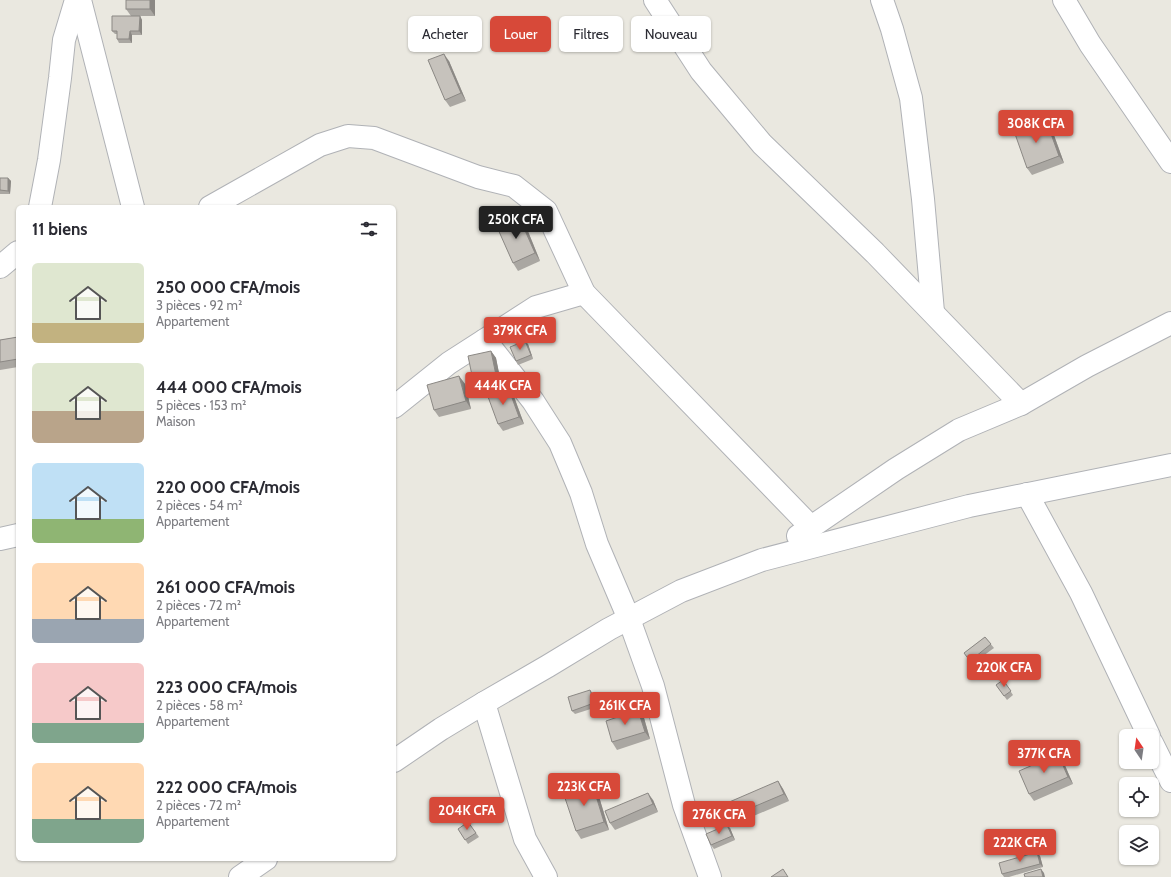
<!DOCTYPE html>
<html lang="fr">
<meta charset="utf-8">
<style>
:root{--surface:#fff;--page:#f7f7f7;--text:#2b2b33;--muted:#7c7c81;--accent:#d74939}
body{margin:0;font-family:Cabin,sans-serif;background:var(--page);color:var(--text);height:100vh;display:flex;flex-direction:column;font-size:15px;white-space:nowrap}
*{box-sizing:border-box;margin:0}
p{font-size:13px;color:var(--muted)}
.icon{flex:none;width:22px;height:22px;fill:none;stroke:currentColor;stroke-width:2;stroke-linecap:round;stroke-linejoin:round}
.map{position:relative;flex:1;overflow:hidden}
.drawer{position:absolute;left:16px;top:205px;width:380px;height:656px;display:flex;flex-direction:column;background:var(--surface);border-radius:6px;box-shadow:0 1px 3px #0004}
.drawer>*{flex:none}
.banner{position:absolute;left:408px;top:16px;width:380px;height:36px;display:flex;gap:8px}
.needle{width:26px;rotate:347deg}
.fabs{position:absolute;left:1119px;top:729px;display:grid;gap:8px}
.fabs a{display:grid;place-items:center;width:40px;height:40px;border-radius:6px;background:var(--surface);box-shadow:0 1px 3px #0004;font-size:20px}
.price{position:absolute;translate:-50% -34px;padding:0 9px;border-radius:4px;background:var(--accent);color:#fff;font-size:13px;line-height:26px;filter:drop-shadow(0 1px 2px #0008)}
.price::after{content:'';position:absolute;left:50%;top:24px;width:12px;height:9px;margin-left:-6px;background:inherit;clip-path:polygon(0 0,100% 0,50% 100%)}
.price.current{background:#222;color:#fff}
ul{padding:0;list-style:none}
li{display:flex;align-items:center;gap:12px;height:100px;padding:0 16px}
li span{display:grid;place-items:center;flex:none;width:112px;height:80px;border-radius:6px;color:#555}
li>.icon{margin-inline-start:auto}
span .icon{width:48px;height:48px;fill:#fffc;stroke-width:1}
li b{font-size:17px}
h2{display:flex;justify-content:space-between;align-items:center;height:48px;padding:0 16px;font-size:17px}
.tag{padding:0 14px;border-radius:6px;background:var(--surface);box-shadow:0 1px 3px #0004;font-size:14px;line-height:36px}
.tag.current{background:var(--accent);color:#fff}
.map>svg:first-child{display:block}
</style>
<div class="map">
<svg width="1171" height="877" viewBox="0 0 1171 877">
<rect width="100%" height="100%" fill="#eae8e0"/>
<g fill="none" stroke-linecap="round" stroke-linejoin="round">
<defs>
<g id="minor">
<polyline points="80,0 133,207"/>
<polyline points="655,0 701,71 762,144 875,253 1021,404"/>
<polyline points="882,0 892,29 911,98 923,199 933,312"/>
<polyline points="1064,0 1090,44 1171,162"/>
<polyline points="40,207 49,160 60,78 64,40 76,0"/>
<polyline points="210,207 320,145 348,136 374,138 478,177 514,186 546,211 584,293 811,527"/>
<polyline points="0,267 18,252"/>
<polyline points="485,340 533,401 560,443 581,493 597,544 629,619 653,686 684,805 710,877"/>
<polyline points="394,407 449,363 536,307 584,293"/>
<polyline points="1027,494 1081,593 1149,736"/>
<polyline points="798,536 896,469 959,430 1021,404 1087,366 1171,323"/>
<polyline points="0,539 18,535"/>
<polyline points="484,703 525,839 546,877"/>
<polyline points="1152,743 1171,781"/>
<polyline points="394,761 441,729 484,703 548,666 609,629 681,591 762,560 969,506 1171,465"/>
<polyline points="240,877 266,859"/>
</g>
</defs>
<use href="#minor" stroke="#b0b2b6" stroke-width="24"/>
<use href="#minor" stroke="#fff" stroke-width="22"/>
</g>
<g fill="#aaa7a2">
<polygon points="126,0 155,0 155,16 131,16 126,9"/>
<polygon points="140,16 142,20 142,35 132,35 132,43 119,43 117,39 117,34 115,34 112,31"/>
<polygon points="449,61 466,101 450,107 445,100"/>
<polygon points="1046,120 1051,127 1064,163 1032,175 1027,168"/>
<polygon points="0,178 8,178 11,181 10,194 0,194"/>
<polygon points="519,217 525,224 540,261 518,271 513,263"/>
<polygon points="18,337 18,367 0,370 0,340"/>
<polygon points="528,344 533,359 518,365 516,361"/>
<polygon points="491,351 496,358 502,388 479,392 474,385"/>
<polygon points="459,376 465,384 471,409 439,417 434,410"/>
<polygon points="513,394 524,424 503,431 498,424"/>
<polygon points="985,637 994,648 972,664 964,653"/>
<polygon points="1003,680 1013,695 1007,700 996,685"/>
<polygon points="590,690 593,694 597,707 575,714 572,711"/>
<polygon points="638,710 644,718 650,739 617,750 612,742"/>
<polygon points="1058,754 1063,761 1073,784 1034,801 1029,794"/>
<polygon points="778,781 783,789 789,801 737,823 732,816"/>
<polygon points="592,783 597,790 609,830 581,839 576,831"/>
<polygon points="653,800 658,812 615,830 610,823"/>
<polygon points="468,822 479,837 468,844 458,829"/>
<polygon points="730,828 735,840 714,849 711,845"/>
<polygon points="1040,856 1043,867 1009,877 1004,877 1002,874"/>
</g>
<g fill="#8b8884">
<polygon points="150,0 155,0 155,16 150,9"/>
<polygon points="140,16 142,20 142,35 139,31"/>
<polygon points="130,31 132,35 132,43 129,39"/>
<polygon points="444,54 449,61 466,101 461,93"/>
<polygon points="1046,120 1051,127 1064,163 1059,156"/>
<polygon points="8,178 11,181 10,194 8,191"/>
<polygon points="519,217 525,224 540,261 535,253"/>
<polygon points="525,341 528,344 533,359 531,355"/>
<polygon points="491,351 496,358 502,388 497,380"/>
<polygon points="459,376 465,384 471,409 466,401"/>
<polygon points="508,387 513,394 524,424 519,417"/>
<polygon points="590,690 593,694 597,707 594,703"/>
<polygon points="638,710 644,718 650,739 645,732"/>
<polygon points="1058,754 1063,761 1073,784 1068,777"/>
<polygon points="778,781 783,789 789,801 784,794"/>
<polygon points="592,783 597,790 609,830 604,822"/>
<polygon points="648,793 653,800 658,812 653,804"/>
<polygon points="727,825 730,828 735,840 732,836"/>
<polygon points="1037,852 1040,856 1043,867 1040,864"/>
<polygon points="1041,869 1044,873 1045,877 1043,877"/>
</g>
<g fill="#c6c2bc" stroke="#8b8884">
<rect x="126" y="0" width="24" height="9"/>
<polygon points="112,16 140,16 139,31 130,31 129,39 117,39 117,31 112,31"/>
<polygon points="444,54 461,93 445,100 428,60"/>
<polygon points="1046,120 1059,156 1027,168 1014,131"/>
<polygon points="0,178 8,178 8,191 0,190"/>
<polygon points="519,217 535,253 513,263 497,227"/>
<polygon points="18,337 18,359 0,362 0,340"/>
<polygon points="525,341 531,355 516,361 510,347"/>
<polygon points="491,351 497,380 474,385 468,356"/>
<polygon points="459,376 466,401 434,410 427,385"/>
<polygon points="508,387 519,417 498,424 487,394"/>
<polygon points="985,637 991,644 970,661 964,653"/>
<polygon points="1003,680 1011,691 1004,696 996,685"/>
<polygon points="590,690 594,703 572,711 568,697"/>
<polygon points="638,710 645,732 612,742 606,721"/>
<polygon points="1058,754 1068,777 1029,794 1019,771"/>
<polygon points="778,781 784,794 732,816 727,803"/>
<polygon points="592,783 604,822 576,831 563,792"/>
<polygon points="648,793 653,804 610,823 605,811"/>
<polygon points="468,822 476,833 465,840 458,829"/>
<polygon points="727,825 732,836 711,845 706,834"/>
<polygon points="1037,852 1040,864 1002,874 999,863"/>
<polygon points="783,869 788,877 771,877"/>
<polygon points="1041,869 1043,877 1025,877 1024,874"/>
</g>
</svg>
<div class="fabs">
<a><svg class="needle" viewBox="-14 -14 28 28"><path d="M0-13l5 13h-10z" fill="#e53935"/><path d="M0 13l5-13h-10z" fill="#7c7c81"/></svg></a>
<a><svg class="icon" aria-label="locate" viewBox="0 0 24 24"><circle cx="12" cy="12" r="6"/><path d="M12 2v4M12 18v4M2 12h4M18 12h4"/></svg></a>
<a><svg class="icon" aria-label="layers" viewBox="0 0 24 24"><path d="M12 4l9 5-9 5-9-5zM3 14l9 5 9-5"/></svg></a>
</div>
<b class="price" style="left:1036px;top:144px">308K CFA</b>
<b class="price current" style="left:516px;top:240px">250K CFA</b>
<b class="price" style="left:520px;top:351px">379K CFA</b>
<b class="price" style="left:503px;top:406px">444K CFA</b>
<b class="price" style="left:1004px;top:688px">220K CFA</b>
<b class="price" style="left:625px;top:726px">261K CFA</b>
<b class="price" style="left:1044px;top:774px">377K CFA</b>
<b class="price" style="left:584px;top:807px">223K CFA</b>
<b class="price" style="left:467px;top:831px">204K CFA</b>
<b class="price" style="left:719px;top:835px">276K CFA</b>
<b class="price" style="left:1020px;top:863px">222K CFA</b>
<div class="banner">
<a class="tag">Acheter</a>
<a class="tag current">Louer</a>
<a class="tag">Filtres</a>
<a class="tag">Nouveau</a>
</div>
<section class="drawer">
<h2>11 biens<svg class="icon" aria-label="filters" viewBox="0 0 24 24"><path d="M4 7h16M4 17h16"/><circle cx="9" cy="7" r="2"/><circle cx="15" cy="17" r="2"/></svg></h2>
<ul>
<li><span style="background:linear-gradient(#dfe7d0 75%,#c2b280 0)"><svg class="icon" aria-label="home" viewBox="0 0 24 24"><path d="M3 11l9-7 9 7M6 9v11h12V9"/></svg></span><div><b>250 000 CFA/mois</b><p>3 pièces · 92 m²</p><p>Appartement</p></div></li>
<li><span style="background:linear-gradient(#dfe7d0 60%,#b9a48a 0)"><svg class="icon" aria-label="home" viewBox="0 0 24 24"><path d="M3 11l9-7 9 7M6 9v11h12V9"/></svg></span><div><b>444 000 CFA/mois</b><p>5 pièces · 153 m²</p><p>Maison</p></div></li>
<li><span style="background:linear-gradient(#bfe0f5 70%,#8fb573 0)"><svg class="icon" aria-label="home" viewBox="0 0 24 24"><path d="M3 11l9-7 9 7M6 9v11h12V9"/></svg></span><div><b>220 000 CFA/mois</b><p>2 pièces · 54 m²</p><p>Appartement</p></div></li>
<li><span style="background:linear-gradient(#ffd9b3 70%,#9aa5b1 0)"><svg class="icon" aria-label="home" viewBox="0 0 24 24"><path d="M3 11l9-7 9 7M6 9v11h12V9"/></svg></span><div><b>261 000 CFA/mois</b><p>2 pièces · 72 m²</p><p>Appartement</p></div></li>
<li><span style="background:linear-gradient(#f6c9c9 75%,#7fa58c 0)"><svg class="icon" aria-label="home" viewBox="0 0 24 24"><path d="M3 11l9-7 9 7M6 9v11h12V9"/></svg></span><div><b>223 000 CFA/mois</b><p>2 pièces · 58 m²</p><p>Appartement</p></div></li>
<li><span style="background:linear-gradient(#ffd9b3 70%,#7fa58c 0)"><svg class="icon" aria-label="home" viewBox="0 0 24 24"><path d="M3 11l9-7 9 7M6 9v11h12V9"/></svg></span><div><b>222 000 CFA/mois</b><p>2 pièces · 72 m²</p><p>Appartement</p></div></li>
</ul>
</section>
</div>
